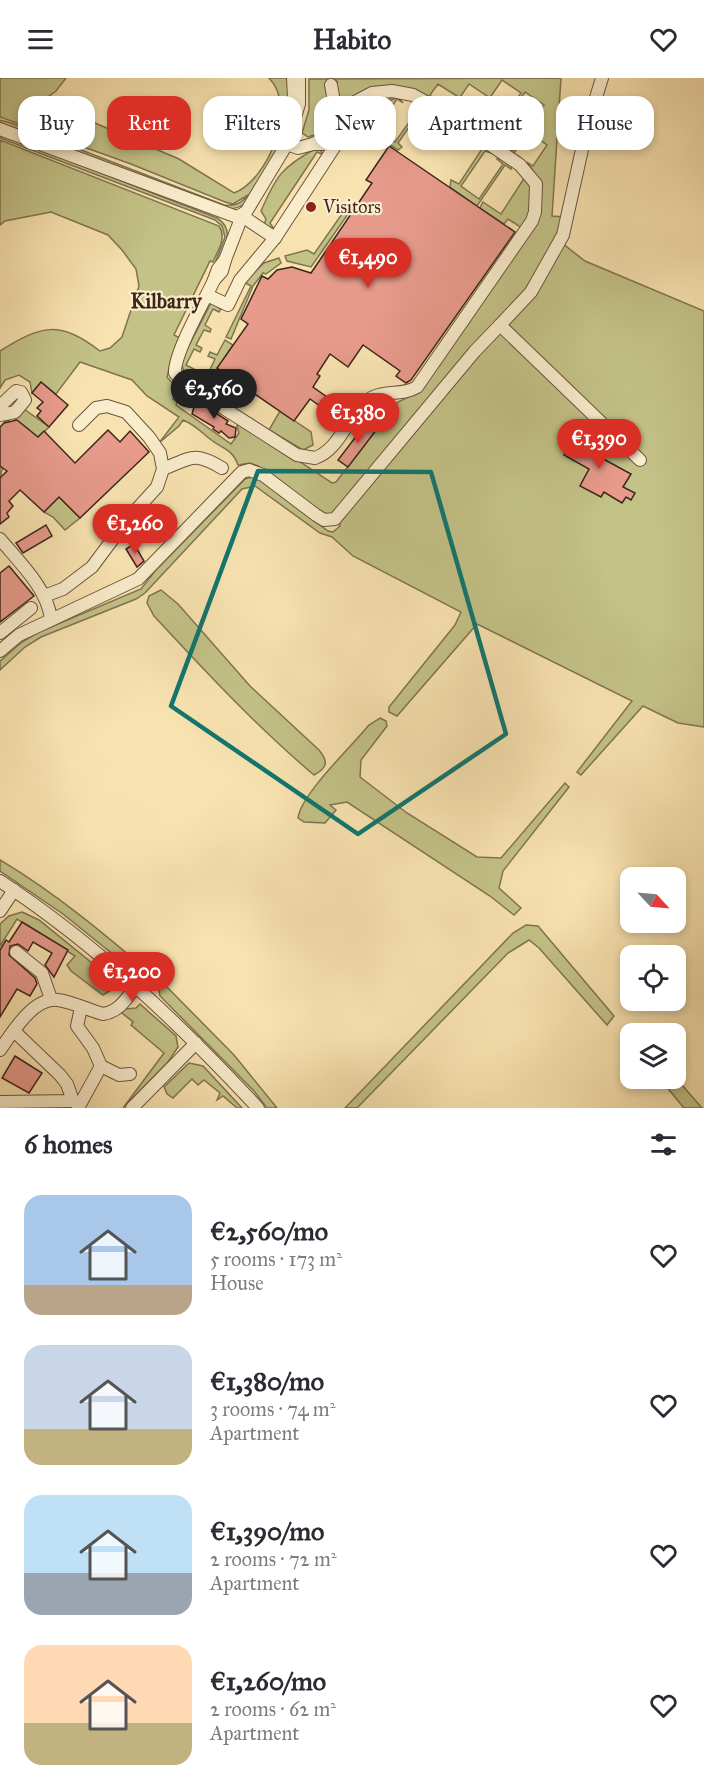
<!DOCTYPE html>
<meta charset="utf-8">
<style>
:root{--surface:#fff;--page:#f2f2f3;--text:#2b2b33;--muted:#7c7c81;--accent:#d93025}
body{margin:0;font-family:"IM FELL Great Primer",serif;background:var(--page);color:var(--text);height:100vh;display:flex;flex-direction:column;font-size:22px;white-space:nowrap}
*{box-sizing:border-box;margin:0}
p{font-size:20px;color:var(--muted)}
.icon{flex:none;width:33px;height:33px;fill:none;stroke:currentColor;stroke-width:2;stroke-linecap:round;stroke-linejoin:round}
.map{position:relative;height:1030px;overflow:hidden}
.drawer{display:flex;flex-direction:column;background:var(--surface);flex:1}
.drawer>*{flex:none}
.banner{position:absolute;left:18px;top:18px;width:669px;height:54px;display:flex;gap:12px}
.needle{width:39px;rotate:116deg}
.tools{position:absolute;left:620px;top:789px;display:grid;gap:12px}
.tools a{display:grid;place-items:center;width:66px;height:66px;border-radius:12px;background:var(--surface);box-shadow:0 3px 9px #0003;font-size:30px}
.price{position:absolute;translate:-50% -51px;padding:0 14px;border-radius:21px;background:var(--accent);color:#fff;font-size:20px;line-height:39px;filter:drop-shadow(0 2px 3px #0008)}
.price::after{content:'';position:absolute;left:50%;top:36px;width:18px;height:14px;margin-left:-9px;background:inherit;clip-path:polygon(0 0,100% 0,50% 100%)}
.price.selected{background:#222;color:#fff}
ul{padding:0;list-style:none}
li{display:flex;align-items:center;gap:18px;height:150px;padding:0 24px}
li span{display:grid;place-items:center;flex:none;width:168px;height:120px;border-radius:18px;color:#555}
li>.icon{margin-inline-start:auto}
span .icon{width:72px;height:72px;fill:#fffc;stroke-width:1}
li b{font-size:26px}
h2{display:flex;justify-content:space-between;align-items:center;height:72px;padding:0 24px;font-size:26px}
.chip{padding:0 21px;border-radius:18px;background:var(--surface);box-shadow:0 3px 9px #0003;font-size:21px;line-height:54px}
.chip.selected{background:var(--accent);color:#fff}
header{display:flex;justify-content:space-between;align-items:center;height:78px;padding:0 24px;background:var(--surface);font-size:27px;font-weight:700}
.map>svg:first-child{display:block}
</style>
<header><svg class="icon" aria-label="menu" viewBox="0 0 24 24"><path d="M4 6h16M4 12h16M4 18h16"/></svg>Habito<svg class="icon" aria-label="heart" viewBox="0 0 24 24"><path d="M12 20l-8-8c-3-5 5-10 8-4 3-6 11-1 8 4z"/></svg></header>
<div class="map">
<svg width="704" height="1030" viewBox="0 0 704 1030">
<rect width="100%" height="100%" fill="#f8e3b0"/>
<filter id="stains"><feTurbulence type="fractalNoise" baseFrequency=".00333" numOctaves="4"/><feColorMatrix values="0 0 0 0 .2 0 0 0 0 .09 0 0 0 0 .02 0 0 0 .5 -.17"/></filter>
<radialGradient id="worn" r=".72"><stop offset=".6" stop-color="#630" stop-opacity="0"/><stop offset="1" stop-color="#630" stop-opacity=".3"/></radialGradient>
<g fill="#c3c287" stroke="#807450" stroke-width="1.5">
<path d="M0 0H66L56 13 36 28 95 45 179 81 234 115C268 102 298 29 269 0H288C291 18 289 34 285 52 283 64 253 119 244 126 239 130 232 131 226 131L0 45V42L11 45 224 127C235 128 241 126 248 117L233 126 225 124 131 86 0 39Z"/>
<path d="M561 0 552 138 565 139 546 186 526 210 535 218 563 166 585 183 704 233V649L678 645 643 628 581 697 577 694 632 623 477 546 397 638 389 634V629L455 547 461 534 353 478 332 459 320 455 255 408 242 411 145 515 136 521 41 559 25 569 0 592V583L22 564 39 554 141 511 155 493 245 401 252 399 260 402 328 453 333 454 340 448 339 438 322 435 258 388 250 385 238 387C232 370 222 371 210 361 200 353 195 347 183 342L179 348 159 365 179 339 147 318 132 302 80 284 56 316 41 304 32 315 30 304 19 297 5 302 0 310V273C42 247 59 242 100 273L110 270 122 259 139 208 136 191 122 172 108 157 51 134 5 143 0 147V62L219 148C227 160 218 172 213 184L210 183 174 257 182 261 171 282 167 299 175 308 184 314 183 317 178 314 173 321 177 324 176 327 231 366 239 355 237 348 240 344 332 405 336 404 398 324 421 313 535 145 541 105 527 84 533 88 547 67 528 54 514 75 520 79 517 81 505 71 513 73 544 27 525 14 493 61 499 65H495L485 58V56L491 59 521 15 502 2 472 46 477 51 463 42 471 44 487 18 469 6 452 31 457 35 455 37 443 29V27L449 30 457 18 438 6 430 17 435 23 411 13 344 23 338 20 337 3 326 4 330 44 320 55 308 59 302 55 309 32V1Z"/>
<polygon points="394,18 356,45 348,36 348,33 369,20"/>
<polygon points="398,19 403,25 397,21 376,51 395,64 420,29 414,25 416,23 427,30 426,33 422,30 398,65 402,69 398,72 358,47 389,23"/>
<path d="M0 56 217 140C236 152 224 169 218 186L215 185 225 159 222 148 215 142 0 60Z"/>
<polygon points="479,66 491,75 485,73 461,108 479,121 501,89 503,86 497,81 501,80 512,88 511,91 505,87 477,128 450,109 451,102 459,106 482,71 477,67"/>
<path d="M315 71 320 72 324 77 317 74 270 145 274 151 264 147 266 141 261 133C276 98 282 89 315 71Z"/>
<polygon points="530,98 533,132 522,150 508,141 504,146 480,130 483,124 501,136 525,99"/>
<polygon points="340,131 348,136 311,189 287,183 285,178 307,172 314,176 342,136"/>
<polygon points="279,180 281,185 266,196 263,195 253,208 231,261 226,259 251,208 244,204 264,185"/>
<path d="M211 225 221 231 219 234 213 231 205 247 211 251 210 254 204 252 196 267 202 270 200 274 194 271 186 287 207 298 215 281 208 278 210 274 217 277 225 262 233 267 218 290 223 294 213 313C200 306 182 299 181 283Z"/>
<path d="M24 331 49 349C36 364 12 373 2 392 0 396 1 405 0 411V388L29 352 12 339 6 346 4 344Z"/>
<polygon points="280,333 311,354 313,367 303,372 269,352"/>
<polygon points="59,419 80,440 65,452 53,439 44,434"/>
<path d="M161 512 178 526 250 608 319 672C329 684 327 690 314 697 256 648 205 593 154 538L147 525 149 518Z"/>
<path d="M380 640 386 643 387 648 361 682 360 699 407 735 477 779 501 780 565 705 569 709 503 793 499 810 521 830 514 837 490 818 347 724 330 727 336 732 325 745 304 744 298 740C301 716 352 668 369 647Z"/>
<path d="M0 782C57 816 107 858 157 901L151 907 63 836 0 793Z"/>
<polygon points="22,834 39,842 119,907 103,917 71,893 67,887 75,878 17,841 0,868 0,846 9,838"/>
<polygon points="526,847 538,848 614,938 607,947 539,870 529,862 508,875 357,1030 345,1030 513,855"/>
<polygon points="164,906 234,977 277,1030 267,1030 254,1013 160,918 159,913"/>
<polygon points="140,926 176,958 178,969 168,984 123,1030 164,975 131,947 133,944 122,935 125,931 136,930"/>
<polygon points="189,985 203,988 242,1030 237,1030 223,1018 217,1022 220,1015 204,1002 198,1007 192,1001 173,1020 167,1016 164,1009"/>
<polygon points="675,999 702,1030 684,1030 660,1001"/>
</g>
<g fill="#e89b8c" stroke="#3e251a" stroke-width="1.5">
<polygon points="389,68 515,154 411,302 406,305 396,298 400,293 363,267 348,289 330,276 317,296 320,298 313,309 341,329 334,338 310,321 294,343 217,290 248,246 241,241 262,198 268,201 277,192 292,189 311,195 372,105 366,102"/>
<polygon points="41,304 68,327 49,349 37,338 41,333 37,330 43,324 32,315"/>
<polygon points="196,322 228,343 226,346 236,350 235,359 229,360 221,353 219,355 213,351 214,349 192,336"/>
<polygon points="17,342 38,359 44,353 75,385 108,352 120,364 130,353 149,374 80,440 59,419 44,434 20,412 9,423 13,428 7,435 9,439 0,446 0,400 7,393 0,388 0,349 4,345"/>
<polygon points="367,344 377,351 348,389 338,382"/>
<polygon points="577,354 600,368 598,378 631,396 623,409 635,415 631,422 626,419 622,425 604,414 601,419 580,408 589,391 564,377"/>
<polygon points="46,447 52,458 23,475 16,465"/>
<polygon points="134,466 144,483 137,489 126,471"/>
<polygon points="9,488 34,518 0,544 0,495"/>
<polygon points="22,844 68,872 54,899 45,887 52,875 33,864 28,873 18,866 10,868 9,877 35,900 37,906 30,918 17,911 0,939 0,872 6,862 9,864"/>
<polygon points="15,978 42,995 29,1015 2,1000"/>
</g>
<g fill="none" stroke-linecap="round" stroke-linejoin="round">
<defs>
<g id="minor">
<polyline points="293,0 295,39 299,26 299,0"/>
<polyline points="331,7 336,34"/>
<polyline points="0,51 237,139 246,134 287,66 295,39"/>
<polygon points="328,58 338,59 326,66 313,66"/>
<polyline points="287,66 298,70 313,66"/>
<polyline points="225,182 242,138 275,160"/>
<polygon points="225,182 222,193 214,202 218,191"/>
<path d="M207 217 228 227 240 202 275 160 335 68 338 59 336 34 372 15 392 13 413 17 435 29 520 87 536 106 535 134 532 143 417 309C399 320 380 308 361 328 346 344 338 372 315 380L297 377 189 308 175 295C174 275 205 222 214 202"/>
<polyline points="500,247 531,214 563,157 587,49 602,0"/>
<polyline points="0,328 16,313 21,314 25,322 15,334 0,337"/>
<path d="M163 391C191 380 194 373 222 390"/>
<path d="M0 461C20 485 47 510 51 541"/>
<polyline points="44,518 63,511 92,489 127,442 157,409 163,391 160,375 149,359 126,334 107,328 96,330 79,347"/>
<polyline points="0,555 31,530"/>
<polyline points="0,573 19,557 138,501 242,394 249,392 263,397 316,437 324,442 335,441 475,273 500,247 640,382"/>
<path d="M0 803C96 866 179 945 258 1030"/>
<polyline points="0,833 14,812"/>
<polyline points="16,874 42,895 51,921"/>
<path d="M0 972C12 955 34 918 58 922 73 924 88 932 103 936 119 934 127 920 136 908"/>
<polyline points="101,988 119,997 130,996"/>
<polyline points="0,1024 73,1023 67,1006 60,997 14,953"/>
<polyline points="78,1030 101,988 93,970 77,948 81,930"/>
<polyline points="132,1030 196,965"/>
</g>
</defs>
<use href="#minor" stroke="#6c5440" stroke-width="14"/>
<use href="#minor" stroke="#faedcc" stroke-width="12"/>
</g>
<path fill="none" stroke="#0f766e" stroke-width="4.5" stroke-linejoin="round" d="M258 393 431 394 506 656 358 756 171 628Z"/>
<circle fill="#8f2418" stroke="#faedcc" stroke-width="2" cx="311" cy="129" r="6"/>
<g text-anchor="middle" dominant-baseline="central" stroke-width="4.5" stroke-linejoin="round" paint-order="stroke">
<g font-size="18" fill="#3e251a" stroke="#faedcc" text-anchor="start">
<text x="323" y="129">Visitors</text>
</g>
<g font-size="21" font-weight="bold" fill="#3e251a" stroke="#faedcc">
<text x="166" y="223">Kilbarry</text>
</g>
</g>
<rect width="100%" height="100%" filter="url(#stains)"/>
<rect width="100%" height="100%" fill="url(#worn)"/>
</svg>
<div class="tools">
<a><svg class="needle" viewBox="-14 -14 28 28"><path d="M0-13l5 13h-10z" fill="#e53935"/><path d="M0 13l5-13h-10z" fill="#7c7c81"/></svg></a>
<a><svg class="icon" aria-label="locate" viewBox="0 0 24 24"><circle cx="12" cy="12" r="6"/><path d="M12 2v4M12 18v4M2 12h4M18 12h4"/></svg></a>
<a><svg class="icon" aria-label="layers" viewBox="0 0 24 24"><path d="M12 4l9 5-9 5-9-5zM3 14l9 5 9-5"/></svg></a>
</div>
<b class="price" style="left:368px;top:211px">€1,490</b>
<b class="price selected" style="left:214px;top:342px">€2,560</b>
<b class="price" style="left:358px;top:366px">€1,380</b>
<b class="price" style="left:599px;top:392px">€1,390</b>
<b class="price" style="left:135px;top:477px">€1,260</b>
<b class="price" style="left:132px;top:925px">€1,200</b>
<div class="banner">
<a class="chip">Buy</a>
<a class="chip selected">Rent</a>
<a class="chip">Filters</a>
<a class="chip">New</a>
<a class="chip">Apartment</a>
<a class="chip">House</a>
</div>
</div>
<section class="drawer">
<h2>6 homes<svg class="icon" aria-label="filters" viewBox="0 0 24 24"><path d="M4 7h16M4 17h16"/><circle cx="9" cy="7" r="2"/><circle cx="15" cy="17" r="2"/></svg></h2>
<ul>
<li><span style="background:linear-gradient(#a9c7e8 75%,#b9a48a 0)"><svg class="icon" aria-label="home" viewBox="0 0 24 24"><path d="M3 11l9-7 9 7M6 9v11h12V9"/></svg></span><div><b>€2,560/mo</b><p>5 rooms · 173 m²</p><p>House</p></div><svg class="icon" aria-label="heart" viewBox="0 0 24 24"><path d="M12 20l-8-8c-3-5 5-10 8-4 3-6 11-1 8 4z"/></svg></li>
<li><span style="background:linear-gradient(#c9d6e8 70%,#c2b280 0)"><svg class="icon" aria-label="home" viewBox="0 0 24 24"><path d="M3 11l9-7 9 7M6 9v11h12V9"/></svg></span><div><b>€1,380/mo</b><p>3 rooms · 74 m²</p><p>Apartment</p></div><svg class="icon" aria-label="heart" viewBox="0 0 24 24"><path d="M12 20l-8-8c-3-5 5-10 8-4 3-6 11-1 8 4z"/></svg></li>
<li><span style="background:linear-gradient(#bfe0f5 65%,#9aa5b1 0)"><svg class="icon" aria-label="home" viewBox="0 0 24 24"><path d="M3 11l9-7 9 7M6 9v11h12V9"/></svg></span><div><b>€1,390/mo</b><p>2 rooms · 72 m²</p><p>Apartment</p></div><svg class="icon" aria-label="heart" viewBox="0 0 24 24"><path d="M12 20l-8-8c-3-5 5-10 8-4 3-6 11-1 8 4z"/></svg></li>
<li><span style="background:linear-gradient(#ffd9b3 65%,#c2b280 0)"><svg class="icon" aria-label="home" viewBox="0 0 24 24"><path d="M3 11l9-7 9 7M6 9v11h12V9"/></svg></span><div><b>€1,260/mo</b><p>2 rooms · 62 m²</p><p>Apartment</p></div><svg class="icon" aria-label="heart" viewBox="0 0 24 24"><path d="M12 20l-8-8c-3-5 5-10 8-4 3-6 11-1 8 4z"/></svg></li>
</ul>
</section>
